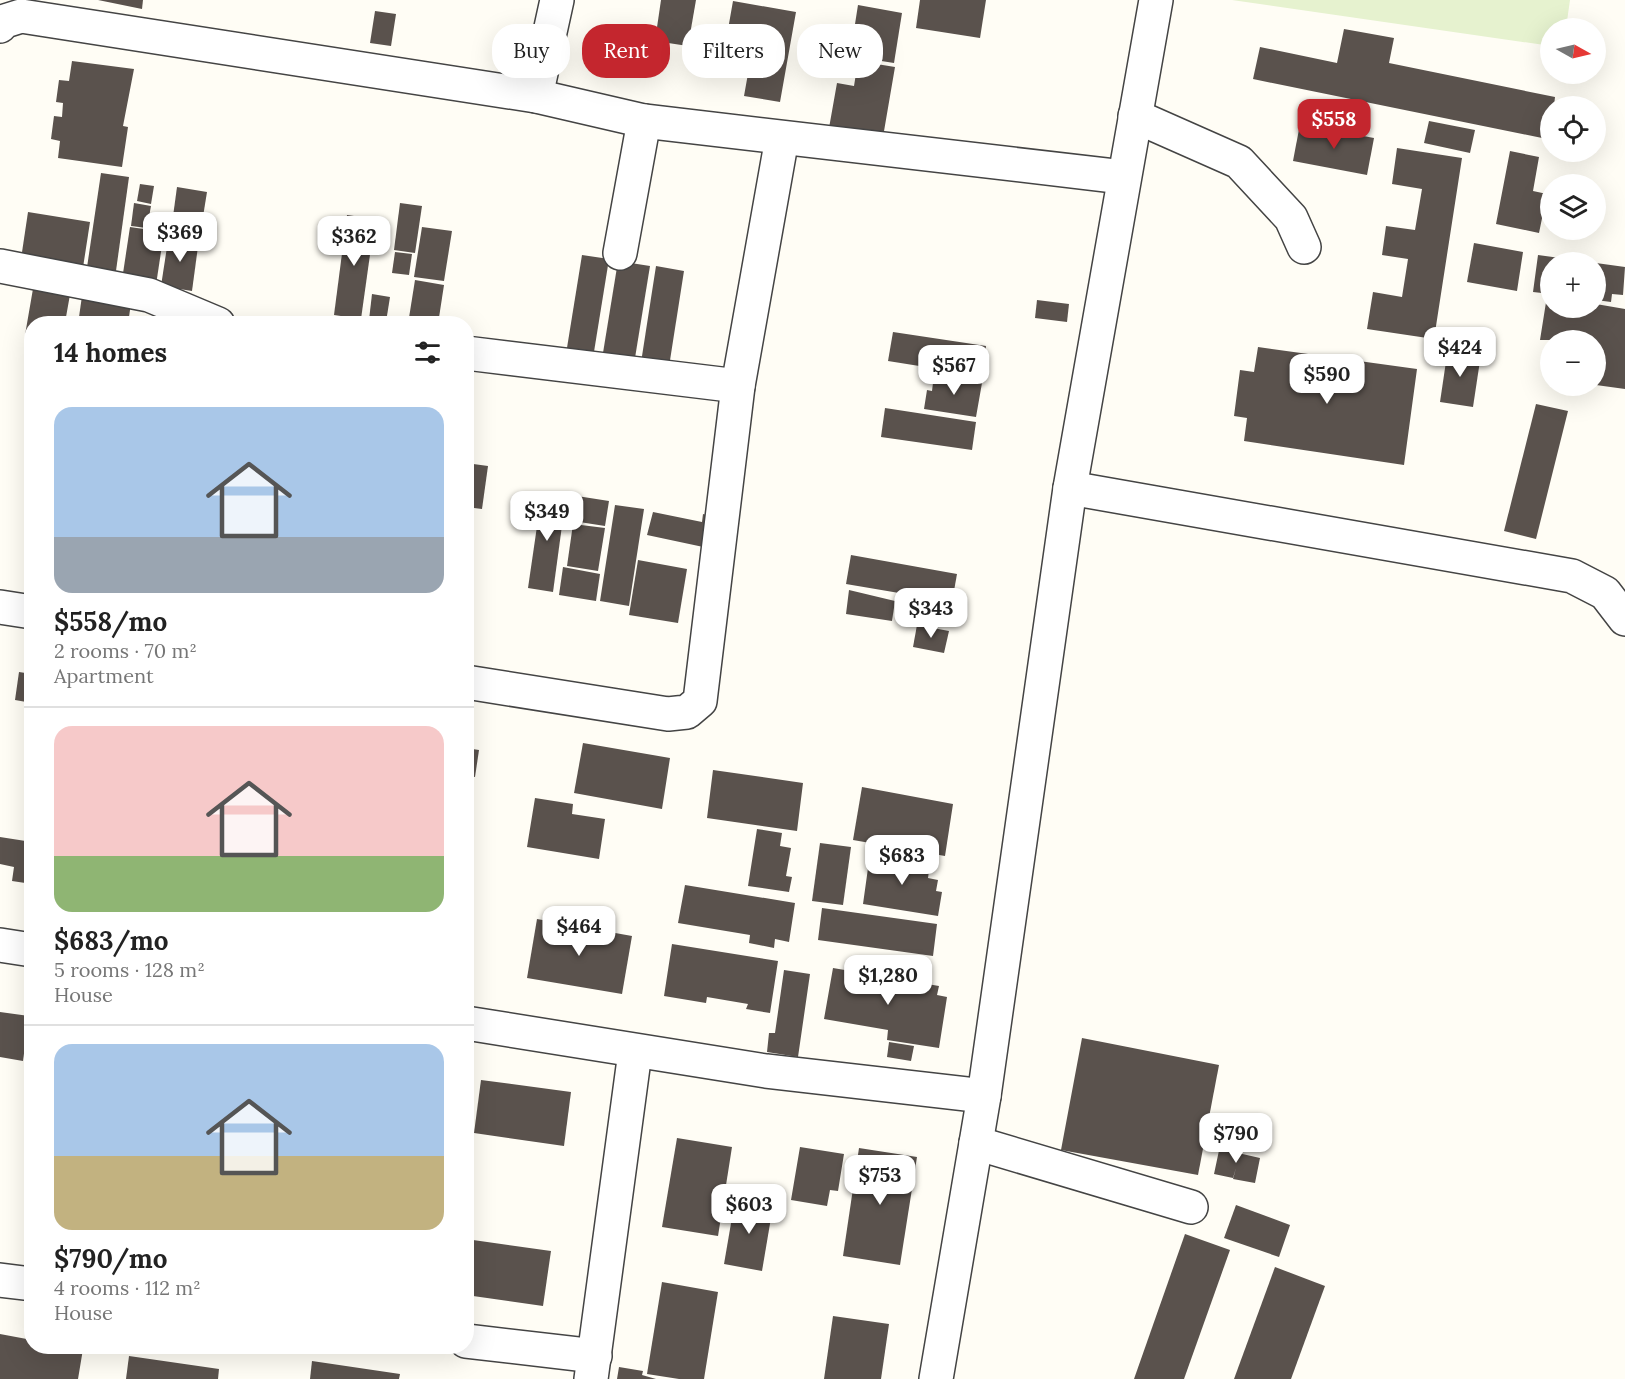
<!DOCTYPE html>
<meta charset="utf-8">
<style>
:root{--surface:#fff;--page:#f6f6f6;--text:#222;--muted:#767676;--line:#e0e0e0;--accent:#c4262e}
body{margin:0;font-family:Lora,serif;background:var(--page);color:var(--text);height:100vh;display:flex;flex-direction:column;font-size:22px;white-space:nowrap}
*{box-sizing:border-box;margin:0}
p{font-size:20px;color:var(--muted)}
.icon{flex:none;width:33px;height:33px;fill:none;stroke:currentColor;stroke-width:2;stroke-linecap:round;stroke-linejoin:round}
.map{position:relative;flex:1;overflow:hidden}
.details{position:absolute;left:24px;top:316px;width:450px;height:1038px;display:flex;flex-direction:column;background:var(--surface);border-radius:24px;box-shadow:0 6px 24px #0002}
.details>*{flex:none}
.banner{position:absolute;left:492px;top:24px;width:570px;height:54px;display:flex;gap:12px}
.needle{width:39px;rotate:98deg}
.controls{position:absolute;left:1540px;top:18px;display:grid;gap:12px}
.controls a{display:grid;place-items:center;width:66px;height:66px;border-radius:50%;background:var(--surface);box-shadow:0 6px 24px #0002;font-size:30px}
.price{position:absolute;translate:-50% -51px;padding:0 14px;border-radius:12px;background:#fff;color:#222;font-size:20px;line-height:39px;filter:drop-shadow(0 2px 3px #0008)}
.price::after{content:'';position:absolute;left:50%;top:36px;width:18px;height:14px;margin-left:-9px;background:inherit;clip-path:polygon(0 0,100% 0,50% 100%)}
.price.current{background:var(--accent);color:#fff}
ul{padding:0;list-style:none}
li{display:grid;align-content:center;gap:12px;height:318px;padding:0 30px}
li+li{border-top:2px solid var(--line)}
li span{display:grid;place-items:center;height:186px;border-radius:18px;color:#555}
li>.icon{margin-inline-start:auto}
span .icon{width:108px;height:108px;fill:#fffc;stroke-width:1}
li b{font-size:26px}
h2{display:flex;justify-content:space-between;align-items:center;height:72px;padding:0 30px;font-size:26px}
.tag{padding:0 21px;border-radius:24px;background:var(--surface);box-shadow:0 6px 24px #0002;font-size:21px;line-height:54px}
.tag.current{background:var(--accent);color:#fff}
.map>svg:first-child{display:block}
</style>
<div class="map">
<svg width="1625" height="1379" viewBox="0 0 1625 1379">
<rect width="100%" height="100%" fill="#fffdf5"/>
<polygon fill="#e6f2cf" points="1232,0 1570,0 1566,28 1551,28 1551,46"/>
<g fill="#5a524d">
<polygon points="98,0 143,0 142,9"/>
<polygon points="661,0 696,0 688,46 655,41"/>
<polygon points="920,0 986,0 980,38 916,28"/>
<polygon points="733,1 796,12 780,102 744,96 754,40 727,35"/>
<polygon points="858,5 902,13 894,63 850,56"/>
<polygon points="375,11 396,14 391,46 370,43"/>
<polygon points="1344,29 1394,38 1389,63 1555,97 1554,106 1551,106 1547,139 1253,79 1260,47 1337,63"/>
<polygon points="611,50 635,54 631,77 607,72"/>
<polygon points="72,61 134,69 123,126 128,127 122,167 58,158 60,141 51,139 54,116 62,117 63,103 56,102 59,80 69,81"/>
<polygon points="858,61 895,67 883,137 829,128 837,83 854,86"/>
<polygon points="1429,121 1475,130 1470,153 1424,143"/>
<polygon points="1300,124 1374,138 1367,175 1293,161"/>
<polygon points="1397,148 1462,158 1434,339 1367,329 1373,292 1402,297 1408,259 1382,255 1386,226 1415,230 1422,189 1392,184"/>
<polygon points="1510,151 1539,157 1533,191 1547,194 1539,233 1496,224"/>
<polygon points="101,173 129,177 115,278 86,274"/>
<polygon points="140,184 154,186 151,204 137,201"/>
<polygon points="177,187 207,192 200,235 171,231"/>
<polygon points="134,203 151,206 147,228 131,226"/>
<polygon points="400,203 422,206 415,253 394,250"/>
<polygon points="28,212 90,222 82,274 21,259"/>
<polygon points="347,215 375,219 361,319 334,315"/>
<polygon points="130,227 164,232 156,285 122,280"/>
<polygon points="422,227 452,231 444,281 414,277"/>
<polygon points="169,234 199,239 192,291 161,286"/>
<polygon points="1474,243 1523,252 1517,291 1467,282"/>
<polygon points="395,252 412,254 409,275 392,273"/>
<polygon points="582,255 609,259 593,358 566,354"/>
<polygon points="1538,255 1582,261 1582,262 1551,262 1551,294 1533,292"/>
<polygon points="618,261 650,266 634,364 602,359"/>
<polygon points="1596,263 1625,267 1623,295 1612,294 1611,302 1596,300"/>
<polygon points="656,266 684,271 668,373 640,369"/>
<polygon points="415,280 444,285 438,324 408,324"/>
<polygon points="34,283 71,289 66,317 61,316 60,324 32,324 32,336 25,335"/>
<polygon points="83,289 132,296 128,324 78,324"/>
<polygon points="372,294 390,297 386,322 369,320"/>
<polygon points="1547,296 1551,297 1551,308 1596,308 1596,304 1625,309 1625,389 1596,385 1596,340 1540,340"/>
<polygon points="1037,300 1069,304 1067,322 1035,318"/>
<polygon points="893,332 986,346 982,376 888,361"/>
<polygon points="1258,347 1417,369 1404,465 1244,441 1247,418 1234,416 1240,370 1254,372"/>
<polygon points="1448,348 1481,354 1473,407 1440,402"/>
<polygon points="934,375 982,383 976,417 924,409 927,390 932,391"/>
<polygon points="1536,404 1568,411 1536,539 1504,531"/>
<polygon points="885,408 976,422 972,450 881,437"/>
<polygon points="466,463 488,466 482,509 466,507"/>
<polygon points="542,492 566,496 553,592 528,588"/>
<polygon points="577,496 609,501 605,526 573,521"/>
<polygon points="615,505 644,509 629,606 600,601"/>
<polygon points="653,512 702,522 703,514 714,517 708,548 647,535"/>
<polygon points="573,524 605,528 598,571 567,566"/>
<polygon points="466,551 473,552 468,583 466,583"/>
<polygon points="851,555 957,574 952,602 846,584"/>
<polygon points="638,560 687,569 678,623 629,615"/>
<polygon points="563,567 600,574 596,601 559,595"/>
<polygon points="849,590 895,601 892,621 846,614"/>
<polygon points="917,625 949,631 944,653 913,647"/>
<polygon points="19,672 32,674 32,703 15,700"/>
<polygon points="583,743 670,758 662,809 574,793"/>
<polygon points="466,748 479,750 475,777 466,776"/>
<polygon points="713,770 803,783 797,831 707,818"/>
<polygon points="862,787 953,804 945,856 853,840"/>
<polygon points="535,798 573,804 572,814 605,819 599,859 527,847"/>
<polygon points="757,829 782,833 780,846 791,848 786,876 792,877 789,892 748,886"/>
<polygon points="0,837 32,842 32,884 12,881 14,867 0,864"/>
<polygon points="820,843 851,847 843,905 812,901"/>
<polygon points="875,855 930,863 928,878 938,880 936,891 942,892 938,916 863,904 869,861 874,861"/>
<polygon points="685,885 795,903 789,942 775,939 774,948 749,943 750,935 678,923"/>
<polygon points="822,908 937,924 933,956 818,940"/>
<polygon points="537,919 632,936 622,994 527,978"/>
<polygon points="672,944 778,961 770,1013 746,1009 748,1004 707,997 706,1003 664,996"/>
<polygon points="833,968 939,986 937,995 947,997 939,1048 887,1040 888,1030 824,1019"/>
<polygon points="784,970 810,974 798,1057 767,1052 769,1033 775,1033"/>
<polygon points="0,1012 29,1016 23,1061 0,1057"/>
<polygon points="1082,1038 1219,1065 1198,1175 1061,1150"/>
<polygon points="889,1042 914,1046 911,1061 887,1057"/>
<polygon points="481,1080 571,1092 564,1146 474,1133"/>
<polygon points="677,1138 732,1147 718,1236 662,1227"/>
<polygon points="1221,1141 1240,1145 1238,1153 1260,1158 1255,1183 1233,1179 1236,1168 1233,1178 1214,1174"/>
<polygon points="800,1147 844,1154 838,1191 830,1190 827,1206 791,1200"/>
<polygon points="859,1148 917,1157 900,1265 843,1256"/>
<polygon points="735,1200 773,1206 762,1271 724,1264"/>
<polygon points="1236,1205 1290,1225 1279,1257 1224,1238"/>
<polygon points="1185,1234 1230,1250 1184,1379 1134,1379"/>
<polygon points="466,1239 551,1251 543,1306 466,1295"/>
<polygon points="1275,1267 1325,1286 1291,1379 1234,1379"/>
<polygon points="662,1282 718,1292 704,1379 679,1379 647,1374"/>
<polygon points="833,1316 889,1324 881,1379 824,1379"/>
<polygon points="0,1334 32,1340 32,1347 83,1349 78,1379 0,1379"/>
<polygon points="129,1356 219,1369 218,1379 126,1379"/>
<polygon points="312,1361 400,1374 399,1379 310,1379"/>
<polygon points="619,1367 643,1371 642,1375 656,1379 617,1379"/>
</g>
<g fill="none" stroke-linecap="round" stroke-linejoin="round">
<defs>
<g id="minor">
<polyline points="0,26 2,22 21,16 536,96 644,121 1123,177"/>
<polyline points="536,96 557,0"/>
<polyline points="1135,116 1239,162 1291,218 1304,247"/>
<polyline points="620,253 644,121"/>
<polyline points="0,266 149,295 218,324"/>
<polyline points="466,353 738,386"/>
<polyline points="1070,488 1572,576 1605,593 1625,619"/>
<polyline points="0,607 32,612"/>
<polyline points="466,682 668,714 687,712 700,701 738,386 782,138"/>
<polyline points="0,945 32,950"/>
<polyline points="466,1023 766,1071 984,1096"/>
<polyline points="976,1143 1191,1207"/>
<polyline points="0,1280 32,1284"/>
<polyline points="466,1341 595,1356"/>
<polyline points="591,1379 635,1052"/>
<polyline points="936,1379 984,1096 1070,488 1156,0"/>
</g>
</defs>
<use href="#minor" stroke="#444" stroke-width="36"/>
<use href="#minor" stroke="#fff" stroke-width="33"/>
</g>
</svg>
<div class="controls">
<a><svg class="needle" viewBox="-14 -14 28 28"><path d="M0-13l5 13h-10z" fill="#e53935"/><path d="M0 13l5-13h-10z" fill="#767676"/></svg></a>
<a><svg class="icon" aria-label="locate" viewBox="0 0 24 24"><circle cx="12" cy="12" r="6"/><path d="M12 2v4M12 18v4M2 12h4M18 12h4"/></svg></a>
<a><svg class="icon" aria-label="layers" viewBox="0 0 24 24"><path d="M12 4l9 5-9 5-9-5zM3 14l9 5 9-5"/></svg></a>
<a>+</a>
<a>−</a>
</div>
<b class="price current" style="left:1334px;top:150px">$558</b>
<b class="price" style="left:180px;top:263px">$369</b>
<b class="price" style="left:354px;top:267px">$362</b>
<b class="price" style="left:1460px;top:378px">$424</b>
<b class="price" style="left:954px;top:396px">$567</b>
<b class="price" style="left:1327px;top:405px">$590</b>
<b class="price" style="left:547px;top:542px">$349</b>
<b class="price" style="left:931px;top:639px">$343</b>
<b class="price" style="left:902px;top:886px">$683</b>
<b class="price" style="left:579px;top:957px">$464</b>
<b class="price" style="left:888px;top:1006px">$1,280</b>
<b class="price" style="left:1236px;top:1164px">$790</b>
<b class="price" style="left:880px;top:1206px">$753</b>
<b class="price" style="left:749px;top:1235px">$603</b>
<div class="banner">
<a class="tag">Buy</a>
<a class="tag current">Rent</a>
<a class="tag">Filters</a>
<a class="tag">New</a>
</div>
<section class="details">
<h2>14 homes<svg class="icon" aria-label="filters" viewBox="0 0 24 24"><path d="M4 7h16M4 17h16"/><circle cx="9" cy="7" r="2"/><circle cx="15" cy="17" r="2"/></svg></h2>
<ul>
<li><span style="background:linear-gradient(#a9c7e8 70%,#9aa5b1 0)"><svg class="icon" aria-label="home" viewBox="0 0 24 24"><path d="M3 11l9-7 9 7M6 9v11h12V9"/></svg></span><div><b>$558/mo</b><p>2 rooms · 70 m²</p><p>Apartment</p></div></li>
<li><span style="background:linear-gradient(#f6c9c9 70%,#8fb573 0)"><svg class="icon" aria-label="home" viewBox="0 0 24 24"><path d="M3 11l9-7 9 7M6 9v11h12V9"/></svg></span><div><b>$683/mo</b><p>5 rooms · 128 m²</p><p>House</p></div></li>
<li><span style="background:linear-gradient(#a9c7e8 60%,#c2b280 0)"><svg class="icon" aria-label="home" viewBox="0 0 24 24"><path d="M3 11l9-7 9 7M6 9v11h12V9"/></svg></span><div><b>$790/mo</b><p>4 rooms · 112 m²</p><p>House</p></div></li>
</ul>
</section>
</div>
